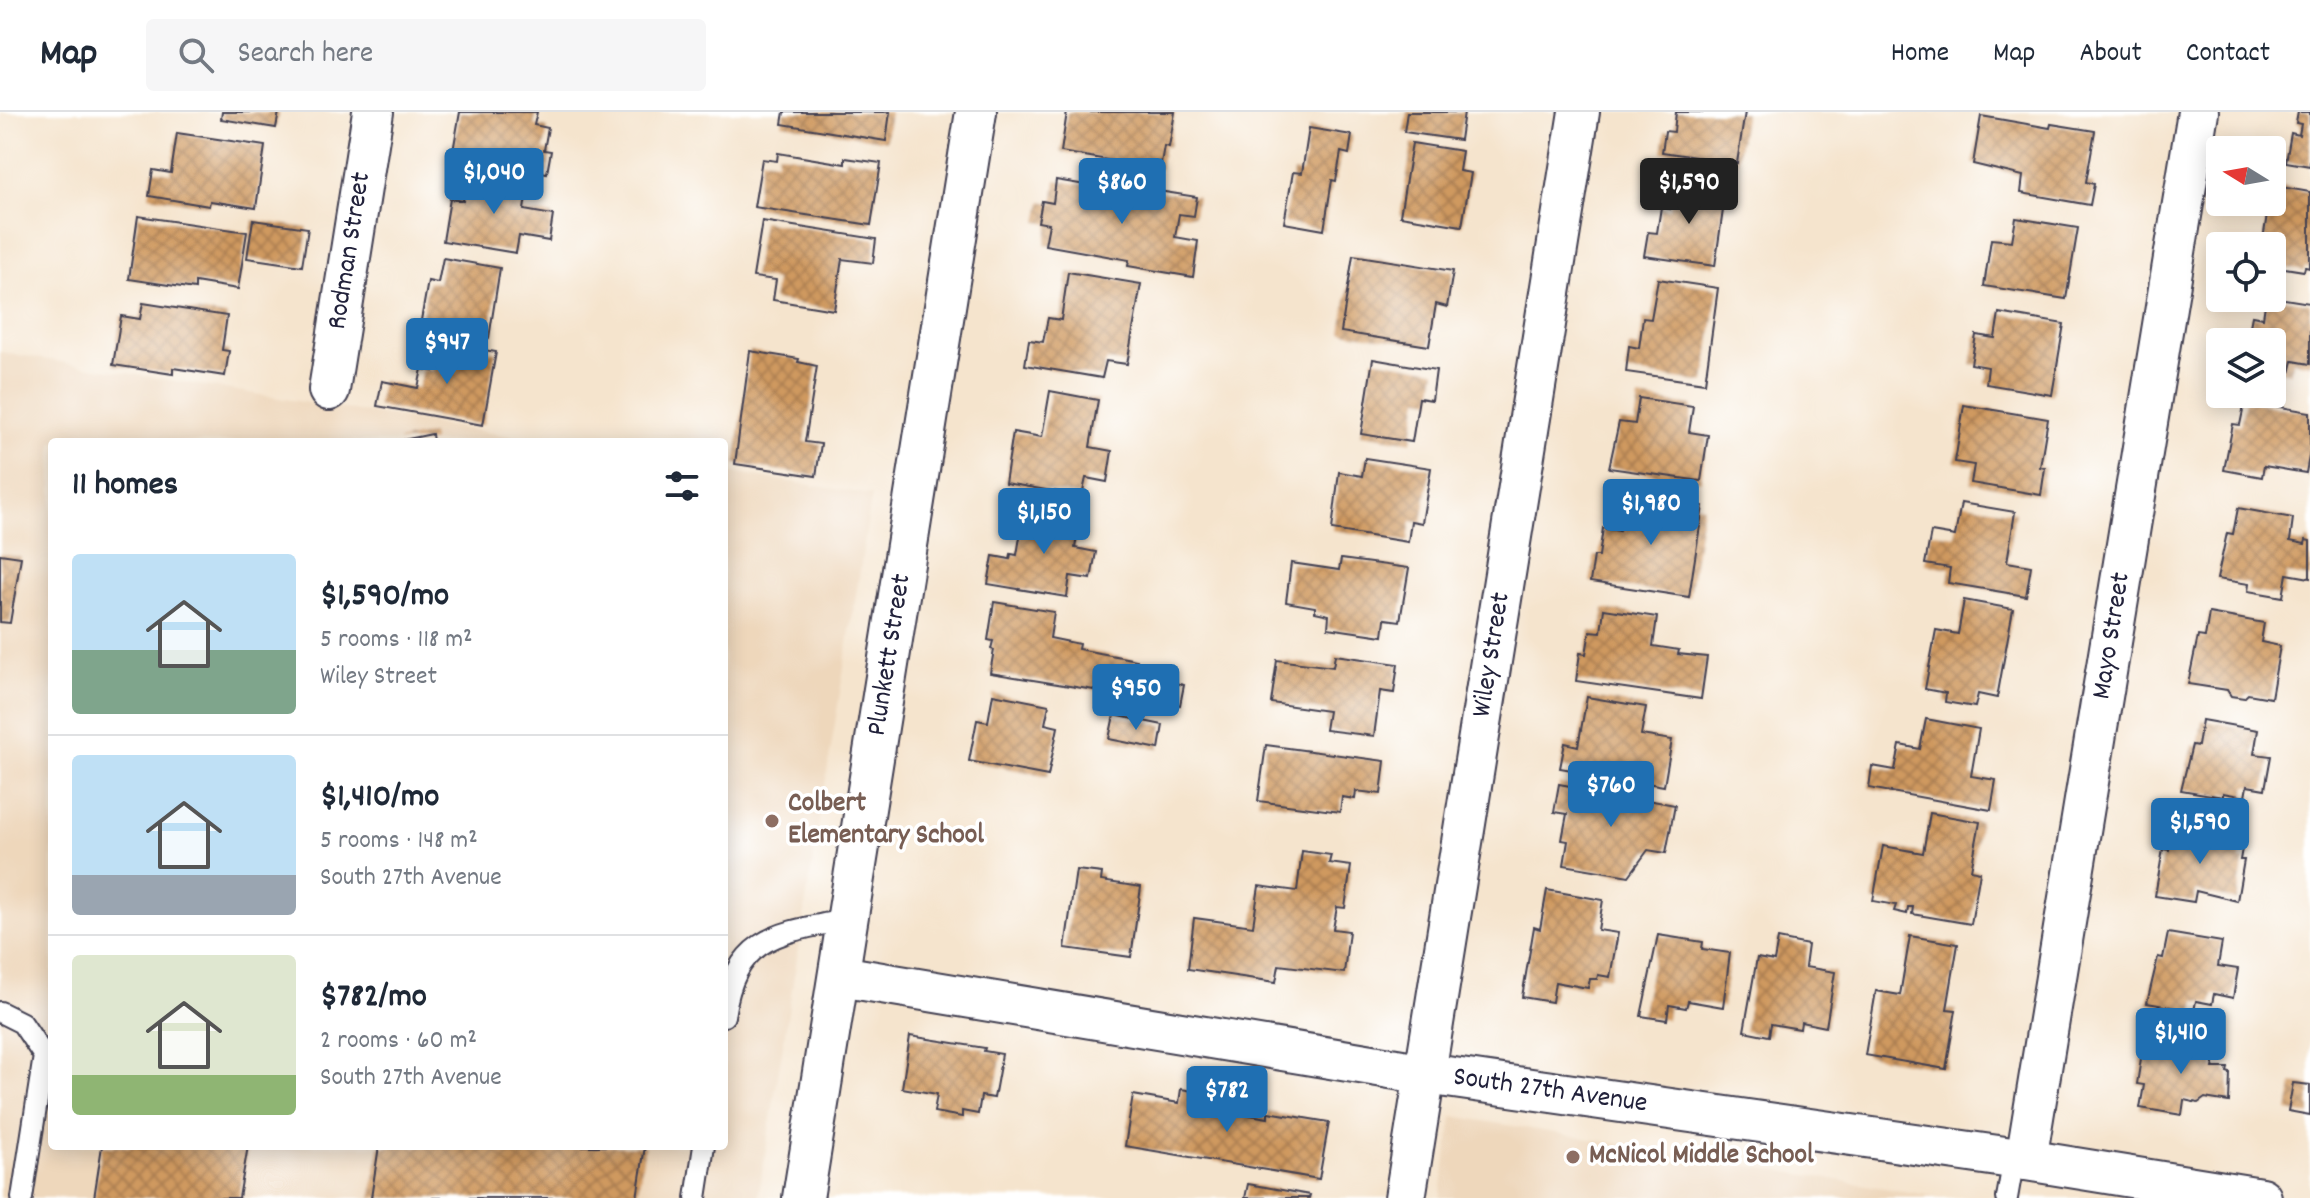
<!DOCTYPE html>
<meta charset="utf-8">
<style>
:root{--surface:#fff;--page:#f6f6f7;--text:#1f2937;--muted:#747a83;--line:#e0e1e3;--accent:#1f6fb2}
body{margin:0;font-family:Dekko,sans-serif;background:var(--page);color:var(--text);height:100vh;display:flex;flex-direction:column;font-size:30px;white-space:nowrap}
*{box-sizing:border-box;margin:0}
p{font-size:26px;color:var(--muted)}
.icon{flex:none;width:44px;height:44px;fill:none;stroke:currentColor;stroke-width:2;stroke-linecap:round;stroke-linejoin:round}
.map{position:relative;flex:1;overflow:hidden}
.side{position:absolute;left:48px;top:326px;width:680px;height:712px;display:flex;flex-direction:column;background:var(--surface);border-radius:8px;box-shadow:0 4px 20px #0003}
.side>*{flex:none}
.needle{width:52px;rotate:281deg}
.buttons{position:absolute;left:2206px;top:24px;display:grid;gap:16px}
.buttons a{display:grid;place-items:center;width:80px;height:80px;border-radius:8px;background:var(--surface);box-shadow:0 4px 20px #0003;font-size:40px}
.price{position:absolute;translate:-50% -68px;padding:0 18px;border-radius:8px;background:var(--accent);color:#fff;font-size:26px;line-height:52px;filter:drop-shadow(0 2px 4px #0008)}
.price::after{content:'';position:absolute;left:50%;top:48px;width:24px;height:18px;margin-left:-12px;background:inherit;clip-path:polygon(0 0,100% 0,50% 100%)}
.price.on{background:#222;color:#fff}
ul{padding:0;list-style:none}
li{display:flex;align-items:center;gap:24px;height:200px;padding:0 24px}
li+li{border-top:2px solid var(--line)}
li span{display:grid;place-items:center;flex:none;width:224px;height:160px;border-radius:8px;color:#555}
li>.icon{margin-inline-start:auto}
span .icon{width:96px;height:96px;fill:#fffc;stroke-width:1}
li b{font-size:34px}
h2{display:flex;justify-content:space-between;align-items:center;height:96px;padding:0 24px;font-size:34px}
header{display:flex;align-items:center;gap:48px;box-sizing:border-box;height:112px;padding:0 40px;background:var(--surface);border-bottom:2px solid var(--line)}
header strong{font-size:38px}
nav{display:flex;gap:44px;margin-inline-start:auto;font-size:28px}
.search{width:560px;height:72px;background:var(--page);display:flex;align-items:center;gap:20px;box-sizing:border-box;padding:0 28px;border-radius:8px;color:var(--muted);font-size:30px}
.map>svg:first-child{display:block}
</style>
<header>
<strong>Map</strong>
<div class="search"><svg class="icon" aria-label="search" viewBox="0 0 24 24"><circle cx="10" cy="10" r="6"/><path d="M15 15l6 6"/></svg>Search here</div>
<nav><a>Home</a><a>Map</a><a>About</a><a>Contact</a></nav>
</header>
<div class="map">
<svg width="2310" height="1086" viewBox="0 0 2310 1086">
<defs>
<pattern id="building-cross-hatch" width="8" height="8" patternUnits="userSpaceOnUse" patternTransform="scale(2)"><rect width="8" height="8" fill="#cf995f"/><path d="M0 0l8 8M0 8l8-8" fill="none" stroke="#a87c50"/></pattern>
</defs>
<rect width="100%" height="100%" fill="#fff"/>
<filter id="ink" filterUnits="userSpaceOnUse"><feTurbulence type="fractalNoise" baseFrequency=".0125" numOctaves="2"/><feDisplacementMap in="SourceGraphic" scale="16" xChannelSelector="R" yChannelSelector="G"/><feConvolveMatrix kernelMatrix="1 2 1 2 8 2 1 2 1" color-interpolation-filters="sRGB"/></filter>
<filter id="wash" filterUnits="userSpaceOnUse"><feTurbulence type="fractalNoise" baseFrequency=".006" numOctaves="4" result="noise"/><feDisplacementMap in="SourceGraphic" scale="32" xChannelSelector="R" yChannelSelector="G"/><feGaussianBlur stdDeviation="1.8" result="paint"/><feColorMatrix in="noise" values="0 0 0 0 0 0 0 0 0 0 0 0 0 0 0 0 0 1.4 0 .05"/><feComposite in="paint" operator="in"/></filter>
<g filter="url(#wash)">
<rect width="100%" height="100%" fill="#f5e4cd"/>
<g fill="#eed7bb">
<polygon points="0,240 546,330 52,330 52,1034 724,1034 724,359 872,383 758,1086 0,1086"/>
<polygon points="1453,1004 1944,1086 1440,1086"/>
</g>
<g id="blocks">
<g fill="url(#building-cross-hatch)">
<polygon points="222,0 279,0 276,16 221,7"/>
<polygon points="460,0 537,0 534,13 548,16 544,38 551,39 547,61 452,45"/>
<polygon points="784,0 890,0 886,29 782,12"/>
<polygon points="1067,0 1175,0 1169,35 1164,34 1160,57 1061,40"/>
<polygon points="1407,0 1464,0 1460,28 1404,20"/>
<polygon points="1676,0 1745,0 1737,51 1662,40 1665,19 1674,20"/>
<polygon points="2298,0 2310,0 2310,54 2286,50 2291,21 2299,23 2301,12 2296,11"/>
<polygon points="1981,4 2050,16 2051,12 2095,19 2086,70 2094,72 2090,93 2021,81 2023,64 1973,52"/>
<polygon points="1309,16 1352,23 1349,42 1341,40 1336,69 1332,68 1324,118 1284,111 1293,60 1302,61"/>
<polygon points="177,21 265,34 256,96 210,89 209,94 149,84 153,58 171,61"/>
<polygon points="1412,31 1462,39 1459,59 1471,61 1462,114 1400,104"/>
<polygon points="778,41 845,52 845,46 881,51 871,113 754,95 762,47 777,49"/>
<polygon points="468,61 528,71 524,98 553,103 549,129 519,124 516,141 443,129 450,87 463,89"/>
<polygon points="1056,68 1157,85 1158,79 1197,85 1194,104 1179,102 1175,125 1198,129 1193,165 1128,154 1129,148 1045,133 1049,112 1038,110 1042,89 1053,91"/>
<polygon points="1674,69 1726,77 1715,154 1644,144 1648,120 1657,121 1661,95 1670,97"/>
<polygon points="2281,75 2310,80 2310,156 2305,155 2304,159 2272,154 2272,134 2262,134 2268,96 2276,98"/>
<polygon points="138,104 247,120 238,177 195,170 195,177 129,167"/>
<polygon points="2016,106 2078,116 2066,187 1984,174 1991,127 2012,129"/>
<polygon points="253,108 308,116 302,154 247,146"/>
<polygon points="762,109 876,127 873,151 842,147 834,198 773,188 776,168 753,165"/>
<polygon points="1353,143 1453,159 1447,195 1436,192 1429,234 1341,220"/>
<polygon points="443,146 500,156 489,226 420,214 428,169 438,171"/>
<polygon points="1068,160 1141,172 1127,252 1106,249 1102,266 1025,253 1029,228 1043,230 1048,206 1061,208"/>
<polygon points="1658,167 1718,176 1705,271 1626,260 1629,234 1639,236 1643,206 1651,207"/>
<polygon points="2272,185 2310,191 2310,252 2293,249 2290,261 2272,258 2272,230 2247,230 2252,204 2263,206 2266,186"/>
<polygon points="143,191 227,204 222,238 229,239 225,264 173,256 173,262 113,253 121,204 140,207"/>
<polygon points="1999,201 2064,212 2052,283 1986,272 1988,255 1971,252 1976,223 1995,226"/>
<polygon points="438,230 496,240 483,313 377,294 382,269 418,276 422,257 433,259"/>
<polygon points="750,239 799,247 798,250 817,254 805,330 821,332 816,364 735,352"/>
<polygon points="1373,247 1436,258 1432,288 1419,286 1412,330 1361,322"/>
<polygon points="1050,279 1098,288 1090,335 1112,339 1107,370 1086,366 1082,384 1005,371 1013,320 1042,325"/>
<polygon points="1639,286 1693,294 1689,320 1708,323 1701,369 1609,356 1619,310 1635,312"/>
<polygon points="2245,289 2310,300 2310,339 2306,361 2264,354 2262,365 2224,358 2233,312 2240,313"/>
<polygon points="1964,293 2048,307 2040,355 2045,356 2041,383 1971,371 1974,353 1955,350"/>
<polygon points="432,322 433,330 399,330 398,329"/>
<polygon points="1365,346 1431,356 1422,411 1411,409 1408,430 1332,418 1339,360 1362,364"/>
<polygon points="1625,383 1703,394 1689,485 1590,470 1594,444 1599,444 1603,416 1619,419"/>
<polygon points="1961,391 2015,400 2007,450 2031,454 2026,484 1948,471 1950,456 1925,452 1931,420 1955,424"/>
<polygon points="1025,395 1080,405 1075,436 1096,440 1091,467 1070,464 1067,485 988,472 993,444 1010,447 1011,442 1017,443"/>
<polygon points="2238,396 2293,406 2290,429 2305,432 2306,428 2310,429 2310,466 2287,462 2283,485 2248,479 2249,472 2217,467 2227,421 2233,422"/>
<polygon points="0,442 21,445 10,511 0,510"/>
<polygon points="1341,447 1409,456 1400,509 1385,507 1383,524 1328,516 1329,503 1315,500 1315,495 1286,490 1291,451 1339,458"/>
<polygon points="1964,488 2013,497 1997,586 1978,582 1975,595 1945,590 1946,581 1925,577 1936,518 1958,522"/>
<polygon points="994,490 1054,500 1050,526 1079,532 1078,537 1137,548 1131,584 990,561 994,538 991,537 993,529 988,528"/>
<polygon points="1604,497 1657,505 1653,534 1679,538 1678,542 1707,545 1701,587 1576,569 1580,541 1586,542 1590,519 1601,520"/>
<polygon points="2209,501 2264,511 2261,530 2280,534 2271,586 2248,582 2244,586 2231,584 2227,578 2188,572 2198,524 2205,525"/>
<polygon points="1335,543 1398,552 1394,581 1380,579 1374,624 1325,618 1328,599 1271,591 1277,548 1333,555"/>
<polygon points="1166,569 1184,573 1180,593 1162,590"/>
<polygon points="993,582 1049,593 1045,612 1058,615 1048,664 969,649 977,608 988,610"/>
<polygon points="1587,585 1646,595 1641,623 1672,628 1664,674 1560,656 1565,631 1578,634"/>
<polygon points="1114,603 1163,613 1159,637 1109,627"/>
<polygon points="1926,607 1979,617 1971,664 1996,668 1991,698 1869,676 1872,654 1895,658 1900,633 1920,637"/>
<polygon points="2202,608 2258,618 2254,642 2271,644 2265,677 2247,674 2245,685 2223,681 2223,685 2181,678 2192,633 2198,634"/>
<polygon points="1266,633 1385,649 1381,682 1356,679 1355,687 1342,685 1340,700 1258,689"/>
<polygon points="1559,672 1675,693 1666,741 1648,738 1629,764 1564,753 1568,729 1562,728 1567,702 1554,700"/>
<polygon points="1930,701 1980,710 1971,758 1980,760 1971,812 1912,802 1913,795 1908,795 1907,802 1894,799 1896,793 1873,789 1883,734 1923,741"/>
<polygon points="2174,713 2231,723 2230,728 2243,731 2240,748 2244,748 2237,789 2196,779 2194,790 2155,784 2163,737 2169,738"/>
<polygon points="1302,739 1331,743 1329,751 1351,754 1345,796 1337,795 1333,817 1349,819 1344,861 1279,853 1276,870 1188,857 1194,806 1253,814 1259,774 1297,779"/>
<polygon points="1076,758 1102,761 1101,769 1141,775 1131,845 1065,836"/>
<polygon points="1547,778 1603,788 1598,818 1618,821 1610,865 1598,863 1597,867 1590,867 1588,876 1555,870 1552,890 1522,885 1534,815 1540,817"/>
<polygon points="2168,821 2222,830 2218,854 2238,857 2233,886 2214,882 2212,892 2196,889 2194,899 2147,891 2158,845 2163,846"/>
<polygon points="1658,823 1703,830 1702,837 1730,841 1723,895 1688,889 1686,896 1669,893 1667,908 1641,904"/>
<polygon points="1910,824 1958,832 1947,897 1956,898 1946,957 1865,943 1876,879 1900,883"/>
<polygon points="1778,827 1808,833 1805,855 1835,860 1826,915 1801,910 1800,917 1771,912 1769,924 1744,919 1757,846 1774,849"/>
<polygon points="910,924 985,936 984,939 1002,942 994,986 981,984 978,1002 962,999 962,1005 934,1000 937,982 902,976"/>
<polygon points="2161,924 2218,934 2213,956 2228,956 2227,960 2230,961 2229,990 2205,986 2198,991 2184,988 2182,1003 2140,996 2144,973 2137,972 2142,940 2158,943"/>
<polygon points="2293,971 2310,973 2310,1003 2288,999"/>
<polygon points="1181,977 1223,984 1220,998 1268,1006 1268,1000 1329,1010 1319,1067 1125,1034 1133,983 1179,991"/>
<polygon points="102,1034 248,1034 239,1086 94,1086"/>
<polygon points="379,1034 645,1034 637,1086 371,1086"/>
<polygon points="1248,1072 1310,1083 1309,1086 1245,1086"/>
</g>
</g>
</g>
<g filter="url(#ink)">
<use href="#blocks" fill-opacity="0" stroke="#423f51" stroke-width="2"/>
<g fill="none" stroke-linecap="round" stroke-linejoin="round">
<defs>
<g id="lane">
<polyline points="0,900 22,911 44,944 22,1086"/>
<path d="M724 904C736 822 780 821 850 807"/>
<polyline points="696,1086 704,1034"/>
<polyline points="2007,1086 2014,1046"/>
</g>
<g id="street">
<polyline points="329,278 373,0"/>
<polyline points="840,864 1426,962 2026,1048 2261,1086"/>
<polyline points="2026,1048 2198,0"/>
<polyline points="803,1086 976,0"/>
<polyline points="1405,1086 1579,0"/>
</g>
</defs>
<use href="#lane" stroke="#423f51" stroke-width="24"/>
<use href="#street" stroke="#423f51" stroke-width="44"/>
<use href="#lane" stroke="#fff" stroke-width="20"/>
<use href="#street" stroke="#fff" stroke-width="40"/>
</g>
</g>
<g fill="#8d6e63" stroke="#fff" stroke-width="3">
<circle cx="772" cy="709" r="8"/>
<circle cx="1573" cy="1045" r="8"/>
</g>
<g text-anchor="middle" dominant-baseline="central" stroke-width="7" stroke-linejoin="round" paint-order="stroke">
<g font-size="28" fill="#22223b" stroke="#fff">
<text transform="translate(351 139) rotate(-81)">Rodman Street</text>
<text transform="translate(2113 524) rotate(-81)">Mayo Street</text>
<text transform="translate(891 543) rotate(-81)">Plunkett Street</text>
<text transform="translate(1493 543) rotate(-81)">Wiley Street</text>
<text transform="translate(1550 980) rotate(8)">South 27th Avenue</text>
</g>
<g font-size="28" font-weight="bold" fill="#785e54" stroke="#fff" text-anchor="start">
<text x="788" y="693">Colbert<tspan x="788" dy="32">Elementary School</tspan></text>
<text x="1589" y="1045">McNicol Middle School</text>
</g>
</g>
</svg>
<div class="buttons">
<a><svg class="needle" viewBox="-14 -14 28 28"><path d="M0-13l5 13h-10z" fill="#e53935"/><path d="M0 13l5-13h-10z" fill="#747a83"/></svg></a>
<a><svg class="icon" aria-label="locate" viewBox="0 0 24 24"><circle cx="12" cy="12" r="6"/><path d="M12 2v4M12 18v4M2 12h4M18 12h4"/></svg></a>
<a><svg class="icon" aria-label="layers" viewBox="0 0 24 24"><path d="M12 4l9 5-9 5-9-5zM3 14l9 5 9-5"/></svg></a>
</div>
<b class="price" style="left:494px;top:104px">$1,040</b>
<b class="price" style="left:1122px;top:114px">$860</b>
<b class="price on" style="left:1689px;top:114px">$1,590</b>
<b class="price" style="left:447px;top:274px">$947</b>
<b class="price" style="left:1651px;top:435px">$1,980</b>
<b class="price" style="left:1044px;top:444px">$1,150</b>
<b class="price" style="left:1136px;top:620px">$950</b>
<b class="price" style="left:1611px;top:717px">$760</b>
<b class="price" style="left:2200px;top:754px">$1,590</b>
<b class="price" style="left:2181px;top:964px">$1,410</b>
<b class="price" style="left:1227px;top:1022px">$782</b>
<section class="side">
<h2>11 homes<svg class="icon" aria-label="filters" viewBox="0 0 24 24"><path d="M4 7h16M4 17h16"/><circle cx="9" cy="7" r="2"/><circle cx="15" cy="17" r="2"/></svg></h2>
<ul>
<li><span style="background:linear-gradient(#bfe0f5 60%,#7fa58c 0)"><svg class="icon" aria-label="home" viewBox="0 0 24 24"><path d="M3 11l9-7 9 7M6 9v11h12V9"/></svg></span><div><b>$1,590/mo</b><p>5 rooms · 118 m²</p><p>Wiley Street</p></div></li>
<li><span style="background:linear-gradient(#bfe0f5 75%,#9aa5b1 0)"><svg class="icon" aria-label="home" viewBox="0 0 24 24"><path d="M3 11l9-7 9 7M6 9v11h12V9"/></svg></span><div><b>$1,410/mo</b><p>5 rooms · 148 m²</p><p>South 27th Avenue</p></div></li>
<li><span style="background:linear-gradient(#dfe7d0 75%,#8fb573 0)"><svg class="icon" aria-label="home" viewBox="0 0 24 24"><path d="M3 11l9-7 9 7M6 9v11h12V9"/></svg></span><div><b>$782/mo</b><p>2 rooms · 60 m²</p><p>South 27th Avenue</p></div></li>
</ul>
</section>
</div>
